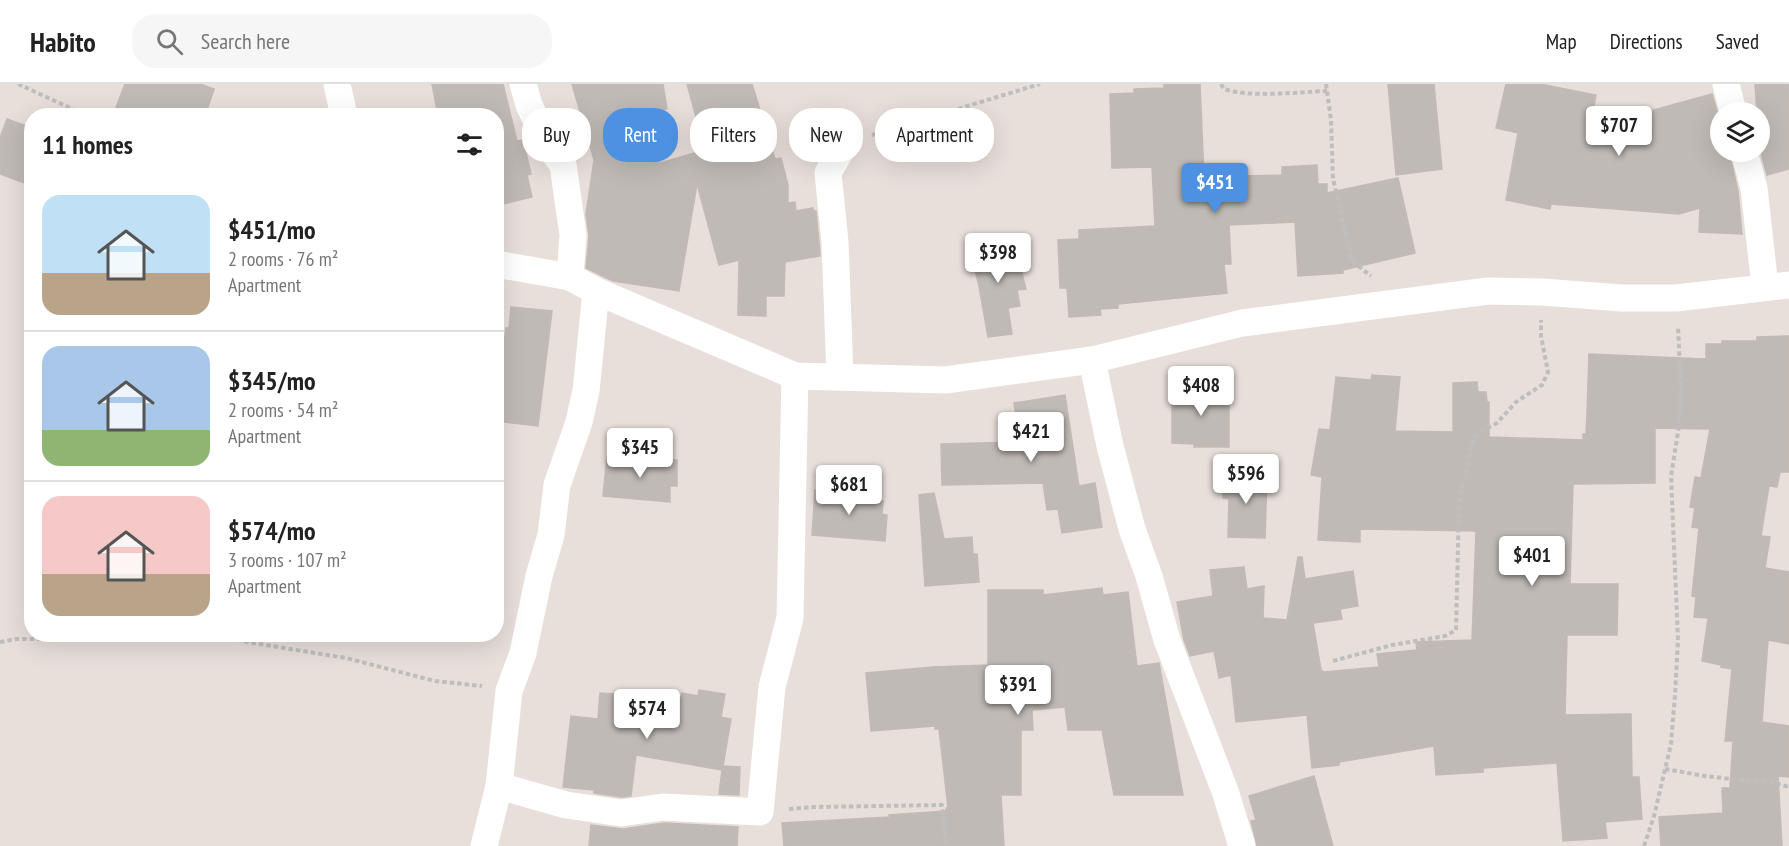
<!DOCTYPE html>
<meta charset="utf-8">
<style>
:root{--surface:#fff;--page:#f6f6f6;--text:#222;--muted:#767676;--line:#e0e0e0;--accent:#4d91e3}
body{margin:0;font-family:"PT Sans Narrow",sans-serif;background:var(--page);color:var(--text);height:100vh;display:flex;flex-direction:column;font-size:22px;white-space:nowrap}
*{box-sizing:border-box;margin:0}
p{font-size:20px;color:var(--muted)}
.icon{flex:none;width:33px;height:33px;fill:none;stroke:currentColor;stroke-width:2;stroke-linecap:round;stroke-linejoin:round}
.map{position:relative;flex:1;overflow:hidden}
.side{position:absolute;left:24px;top:24px;width:480px;height:534px;display:flex;flex-direction:column;background:var(--surface);border-radius:24px;box-shadow:0 6px 24px #0002}
.side>*{flex:none}
.banner{position:absolute;left:522px;top:24px;width:570px;height:54px;display:flex;gap:12px}
.controls{position:absolute;left:1710px;top:18px;display:grid;gap:12px}
.controls a{display:grid;place-items:center;width:60px;height:60px;border-radius:50%;background:var(--surface);box-shadow:0 6px 24px #0002;font-size:30px}
.price{position:absolute;translate:-50% -51px;padding:0 14px;border-radius:6px;background:#fff;color:#222;font-size:20px;line-height:39px;filter:drop-shadow(0 2px 3px #0008)}
.price::after{content:'';position:absolute;left:50%;top:36px;width:18px;height:14px;margin-left:-9px;background:inherit;clip-path:polygon(0 0,100% 0,50% 100%)}
.price.active{background:var(--accent);color:#fff}
ul{padding:0;list-style:none}
li{display:flex;align-items:center;gap:18px;height:150px;padding:0 18px}
li+li{border-top:2px solid var(--line)}
li span{display:grid;place-items:center;flex:none;width:168px;height:120px;border-radius:18px;color:#555}
li>.icon{margin-inline-start:auto}
span .icon{width:72px;height:72px;fill:#fffc;stroke-width:1}
li b{font-size:26px}
h2{display:flex;justify-content:space-between;align-items:center;height:72px;padding:0 18px;font-size:26px}
.pill{padding:0 21px;border-radius:24px;background:var(--surface);box-shadow:0 6px 24px #0002;font-size:21px;line-height:54px}
.pill.active{background:var(--accent);color:#fff}
header{display:flex;align-items:center;gap:36px;box-sizing:border-box;height:84px;padding:0 30px;background:var(--surface);border-bottom:2px solid var(--line)}
header strong{font-size:28px}
nav{display:flex;gap:33px;margin-inline-start:auto;font-size:21px}
.search{width:420px;height:54px;background:var(--page);display:flex;align-items:center;gap:15px;box-sizing:border-box;padding:0 21px;border-radius:24px;color:var(--muted);font-size:22px}
.map>svg:first-child{display:block}
</style>
<header>
<strong>Habito</strong>
<div class="search"><svg class="icon" aria-label="search" viewBox="0 0 24 24"><circle cx="10" cy="10" r="6"/><path d="M15 15l6 6"/></svg>Search here</div>
<nav><a>Map</a><a>Directions</a><a>Saved</a></nav>
</header>
<div class="map">
<svg width="1789" height="762" viewBox="0 0 1789 762">
<rect width="100%" height="100%" fill="#e8deda"/>
<g fill="#c0bab6" stroke="#c3bab4" stroke-width="1.5">
<polygon points="125,0 200,0 214,5 205,32 130,32 115,26"/>
<polygon points="432,0 503,0 517,57 523,56 531,90 527,91 532,113 503,120 496,92 496,32 438,32"/>
<polygon points="572,0 663,0 667,25 648,30 660,79 705,66 687,0 752,0 775,75 781,74 788,101 788,119 795,118 796,127 813,124 813,127 816,127 819,159 820,172 785,178 784,212 766,212 766,232 738,231 739,176 719,181 697,100 679,207 613,197 586,184 589,152 586,130 594,76"/>
<polygon points="1164,0 1200,0 1204,93 1282,91 1282,83 1317,81 1318,100 1327,100 1327,109 1398,94 1415,169 1343,186 1343,189 1298,192 1295,138 1229,141 1231,180 1224,180 1227,209 1118,220 1118,224 1100,225 1101,231 1069,233 1067,204 1060,204 1058,156 1079,155 1079,146 1155,142 1152,83 1112,84 1110,10 1134,9 1134,5 1164,4"/>
<polygon points="1388,0 1434,0 1442,85 1396,91"/>
<polygon points="1506,0 1540,0 1596,11 1592,32 1653,40 1650,27 1712,10 1720,37 1720,68 1729,68 1738,107 1742,150 1699,148 1700,124 1679,130 1551,120 1550,125 1506,116 1518,49 1496,44"/>
<polygon points="1755,0 1789,0 1789,85 1767,91 1760,65 1760,28 1757,28"/>
<polygon points="7,35 32,44 32,102 0,90 0,54"/>
<polygon points="1013,155 1026,205 1017,206 1020,222 1008,224 1012,250 988,253 979,202 970,165"/>
<polygon points="511,223 552,227 538,342 496,337 496,317 506,244 509,244"/>
<polygon points="1789,252 1789,388 1780,388 1777,403 1769,402 1761,452 1770,453 1765,484 1789,488 1789,560 1768,556 1762,638 1789,642 1789,693 1778,692 1782,762 1661,762 1659,733 1723,729 1722,704 1730,704 1733,657 1725,657 1732,585 1721,583 1721,581 1702,577 1708,534 1694,533 1696,513 1692,512 1699,444 1692,443 1695,424 1690,423 1695,393 1701,394 1710,345 1655,344 1655,399 1573,400 1570,500 1618,500 1617,551 1567,551 1565,631 1631,630 1632,693 1639,693 1642,735 1605,738 1607,754 1563,757 1557,679 1483,684 1483,688 1436,691 1434,662 1339,678 1339,681 1312,684 1307,631 1236,638 1231,591 1219,594 1214,567 1190,572 1184,556 1177,518 1213,512 1210,486 1244,483 1247,505 1264,502 1263,534 1287,536 1298,473 1302,473 1305,495 1353,487 1358,522 1340,525 1342,535 1313,539 1321,586 1324,588 1379,583 1377,570 1417,566 1416,558 1472,556 1476,447 1360,445 1360,458 1318,456 1322,393 1311,391 1319,345 1330,346 1336,293 1371,296 1372,291 1400,293 1395,347 1453,348 1453,299 1477,298 1478,308 1486,308 1487,318 1489,318 1489,353 1583,356 1583,350 1586,350 1587,330 1589,270 1706,275 1706,260 1722,260 1722,257 1757,257 1757,253"/>
<polygon points="1172,304 1229,304 1229,363 1194,363 1194,360 1172,359"/>
<polygon points="1065,311 1079,402 1095,399 1102,443 1062,449 1058,425 1047,426 1043,399 942,401 941,360 1020,358 1014,319"/>
<polygon points="607,373 677,376 677,402 670,402 670,418 603,412"/>
<polygon points="1223,390 1267,392 1265,454 1228,453 1229,415 1223,414"/>
<polygon points="815,406 878,411 877,417 883,417 882,430 887,431 885,457 812,451"/>
<polygon points="934,409 944,455 972,453 973,470 977,470 979,498 925,502 919,411"/>
<polygon points="1102,504 1103,511 1128,508 1137,582 1159,579 1183,711 1114,711 1102,646 1068,646 1065,623 1032,626 1033,646 1021,646 1021,711 1001,711 1004,762 784,762 782,739 890,733 889,731 946,727 946,724 948,724 939,645 935,645 935,642 871,647 866,589 933,583 988,581 988,506 1043,506 1043,511"/>
<polygon points="699,606 725,610 721,633 731,635 723,682 740,683 739,711 719,710 722,686 636,671 631,712 621,713 594,709 594,706 563,703 571,632 598,635 600,609 681,614 682,609 698,612"/>
<polygon points="1314,692 1333,762 1257,762 1251,737 1256,736 1249,712"/>
<polygon points="664,739 738,743 737,762 589,762 591,741 623,745"/>
</g>
<g fill="none" stroke-linecap="round" stroke-linejoin="round">
<g stroke="#bebebe" stroke-width="4" stroke-dasharray="4.5 3" stroke-linecap="butt">
<polyline points="18,0 88,32"/>
<path d="M1221 0 1224 5C1253 14 1296 8 1327 7"/>
<polyline points="1326,0 1331,36 1333,95 1346,150 1352,177 1371,192"/>
<polyline points="872,51 1040,0"/>
<polyline points="215,550 247,558 346,574 435,597 482,602"/>
<polyline points="0,558 16,555 72,555 104,550"/>
<polyline points="1333,577 1392,561 1445,552 1456,546 1459,420 1473,356 1482,347 1497,339 1516,318 1542,301 1548,288 1541,252 1541,236"/>
<polyline points="1665,685 1705,692 1749,697 1769,697 1789,703"/>
<polyline points="789,725 814,723 942,721 946,762"/>
<polyline points="1644,762 1654,732 1671,660 1675,611 1678,556 1671,392 1679,342 1681,308 1678,242"/>
</g>
<g stroke="#fff" stroke-width="27">
<polyline points="337,0 344,32"/>
<polyline points="523,0 529,21 547,59 563,81 573,151 570,193"/>
<polyline points="1726,0 1733,28"/>
<polyline points="1744,68 1754,104 1765,203"/>
<polyline points="496,180 570,193 596,207 795,292 945,296 1092,276 1242,239 1488,207 1542,208 1622,214 1676,214 1789,201"/>
<polyline points="1092,276 1110,362 1132,445 1149,492 1167,556 1225,707 1242,762"/>
<polyline points="840,292 835,158 828,89 845,59"/>
<polyline points="499,702 566,721 621,729 663,723 760,728 772,603 790,534 795,292"/>
<polyline points="484,762 499,702 509,607 523,569 539,492 551,451 557,401 579,338 586,307 596,207"/>
</g>
</g>
</svg>
<div class="controls">
<a><svg class="icon" aria-label="layers" viewBox="0 0 24 24"><path d="M12 4l9 5-9 5-9-5zM3 14l9 5 9-5"/></svg></a>
</div>
<b class="price" style="left:1619px;top:73px">$707</b>
<b class="price active" style="left:1215px;top:130px">$451</b>
<b class="price" style="left:998px;top:200px">$398</b>
<b class="price" style="left:1201px;top:333px">$408</b>
<b class="price" style="left:1031px;top:379px">$421</b>
<b class="price" style="left:640px;top:395px">$345</b>
<b class="price" style="left:1246px;top:421px">$596</b>
<b class="price" style="left:849px;top:432px">$681</b>
<b class="price" style="left:1532px;top:503px">$401</b>
<b class="price" style="left:1018px;top:632px">$391</b>
<b class="price" style="left:647px;top:656px">$574</b>
<div class="banner">
<a class="pill">Buy</a>
<a class="pill active">Rent</a>
<a class="pill">Filters</a>
<a class="pill">New</a>
<a class="pill">Apartment</a>
</div>
<section class="side">
<h2>11 homes<svg class="icon" aria-label="filters" viewBox="0 0 24 24"><path d="M4 7h16M4 17h16"/><circle cx="9" cy="7" r="2"/><circle cx="15" cy="17" r="2"/></svg></h2>
<ul>
<li><span style="background:linear-gradient(#bfe0f5 65%,#b9a48a 0)"><svg class="icon" aria-label="home" viewBox="0 0 24 24"><path d="M3 11l9-7 9 7M6 9v11h12V9"/></svg></span><div><b>$451/mo</b><p>2 rooms · 76 m²</p><p>Apartment</p></div></li>
<li><span style="background:linear-gradient(#a9c7e8 70%,#8fb573 0)"><svg class="icon" aria-label="home" viewBox="0 0 24 24"><path d="M3 11l9-7 9 7M6 9v11h12V9"/></svg></span><div><b>$345/mo</b><p>2 rooms · 54 m²</p><p>Apartment</p></div></li>
<li><span style="background:linear-gradient(#f6c9c9 65%,#b9a48a 0)"><svg class="icon" aria-label="home" viewBox="0 0 24 24"><path d="M3 11l9-7 9 7M6 9v11h12V9"/></svg></span><div><b>$574/mo</b><p>3 rooms · 107 m²</p><p>Apartment</p></div></li>
</ul>
</section>
</div>
